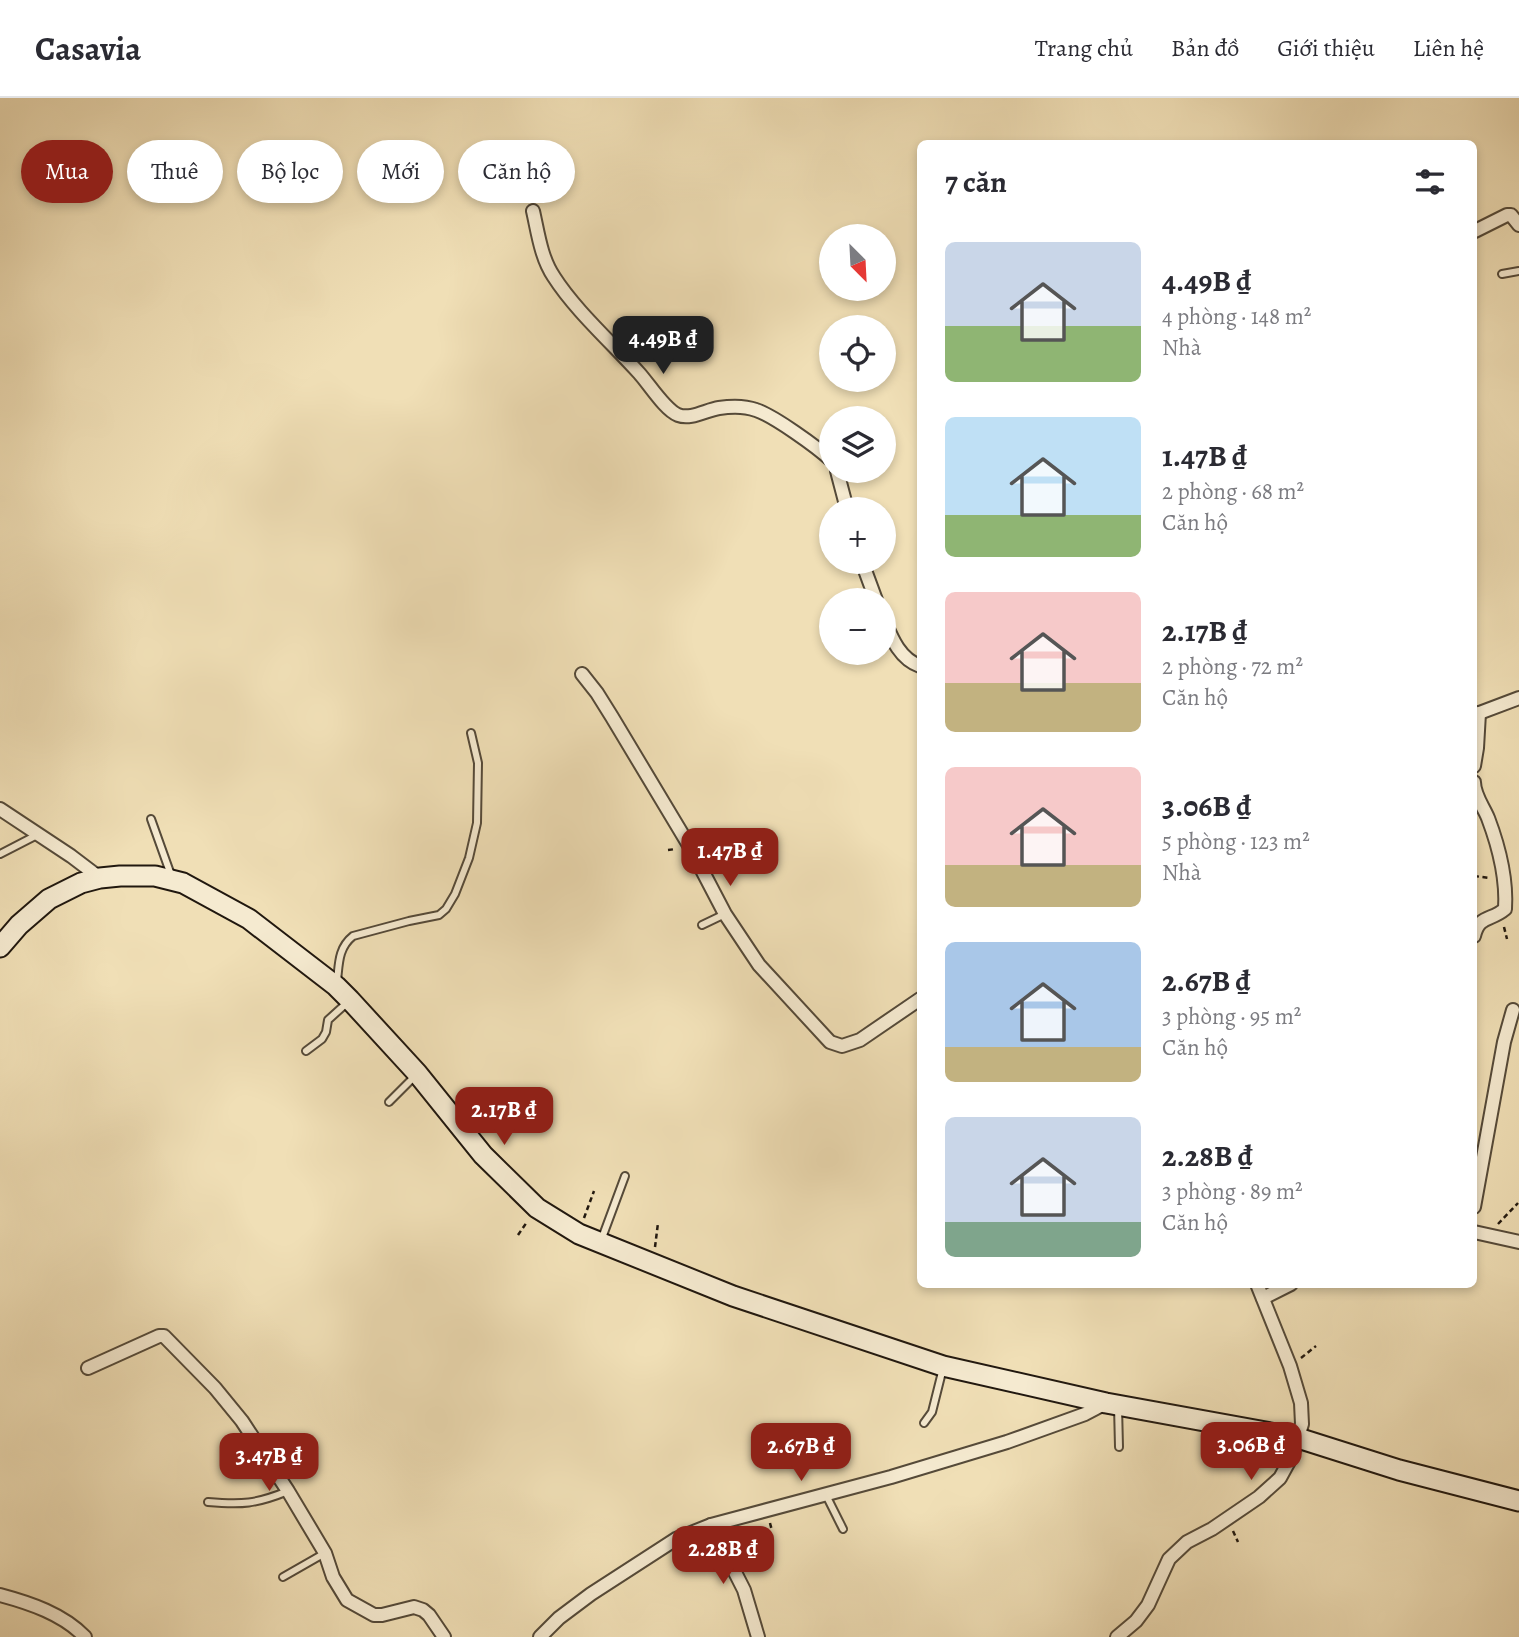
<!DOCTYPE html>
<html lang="vi">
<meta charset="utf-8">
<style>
:root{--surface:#fff;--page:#f2f2f3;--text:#2b2b33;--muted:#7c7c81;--line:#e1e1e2;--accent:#8f2418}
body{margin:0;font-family:Alegreya,serif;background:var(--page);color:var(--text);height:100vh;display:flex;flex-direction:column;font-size:26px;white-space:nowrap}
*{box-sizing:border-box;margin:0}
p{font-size:23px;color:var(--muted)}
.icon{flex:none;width:38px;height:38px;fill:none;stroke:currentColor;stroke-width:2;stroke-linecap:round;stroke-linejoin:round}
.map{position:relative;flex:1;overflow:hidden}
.drawer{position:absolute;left:917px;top:42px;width:560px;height:1148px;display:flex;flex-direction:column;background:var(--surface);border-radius:10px;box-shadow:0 4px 10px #0003}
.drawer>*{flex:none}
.hud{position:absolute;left:21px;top:42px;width:665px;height:63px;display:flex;gap:14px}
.needle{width:46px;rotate:156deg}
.controls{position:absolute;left:819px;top:126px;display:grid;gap:14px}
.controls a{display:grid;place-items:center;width:77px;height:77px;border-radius:50%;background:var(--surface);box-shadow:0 4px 10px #0003;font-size:35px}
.price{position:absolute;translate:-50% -60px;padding:0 16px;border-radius:14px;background:var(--accent);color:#fff;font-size:23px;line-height:46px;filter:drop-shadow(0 2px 4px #0008)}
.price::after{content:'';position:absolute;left:50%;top:42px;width:21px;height:16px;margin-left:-10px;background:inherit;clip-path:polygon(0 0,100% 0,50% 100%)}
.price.on{background:#222;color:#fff}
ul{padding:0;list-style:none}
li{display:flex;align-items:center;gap:21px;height:175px;padding:0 28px}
li span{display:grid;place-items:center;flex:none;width:196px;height:140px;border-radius:10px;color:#555}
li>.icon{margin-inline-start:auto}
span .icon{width:84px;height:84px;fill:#fffc;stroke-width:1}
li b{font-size:30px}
h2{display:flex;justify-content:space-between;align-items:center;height:84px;padding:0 28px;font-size:30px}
.chip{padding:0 24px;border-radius:32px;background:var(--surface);box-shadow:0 4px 10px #0003;font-size:24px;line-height:63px}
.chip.on{background:var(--accent);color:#fff}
header{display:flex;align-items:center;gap:42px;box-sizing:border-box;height:98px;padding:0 35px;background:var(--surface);border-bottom:2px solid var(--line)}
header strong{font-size:33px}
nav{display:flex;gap:38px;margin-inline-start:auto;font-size:24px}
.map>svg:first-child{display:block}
</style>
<header>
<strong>Casavia</strong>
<nav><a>Trang chủ</a><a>Bản đồ</a><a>Giới thiệu</a><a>Liên hệ</a></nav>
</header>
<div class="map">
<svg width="1519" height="1539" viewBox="0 0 1519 1539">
<rect width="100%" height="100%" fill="#f0dfb6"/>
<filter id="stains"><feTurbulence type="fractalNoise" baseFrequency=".00286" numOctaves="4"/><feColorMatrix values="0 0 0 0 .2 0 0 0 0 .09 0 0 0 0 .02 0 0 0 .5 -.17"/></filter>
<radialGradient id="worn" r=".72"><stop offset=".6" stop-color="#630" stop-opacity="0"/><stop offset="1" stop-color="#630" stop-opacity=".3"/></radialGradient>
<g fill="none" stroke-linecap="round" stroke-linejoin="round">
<defs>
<g id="lane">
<polyline points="1502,176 1519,173"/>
<polyline points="151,721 171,777"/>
<polyline points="0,756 37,737"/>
<polyline points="702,827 725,816"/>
<path d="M337 883C339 866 338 850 353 838L409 823 439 817 446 811 455 796 469 760 477 725 478 665 471 635"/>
<polyline points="306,953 322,941 326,934 328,922 349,903"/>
<polyline points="389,1004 416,977"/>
<polyline points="602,1140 625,1078"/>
<polyline points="1118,1308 1119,1349"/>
<polyline points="924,1325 932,1314 943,1270"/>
<polyline points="826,1397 843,1431"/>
<path d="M208 1404C242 1407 256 1406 288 1393"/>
<polyline points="283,1479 325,1455"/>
</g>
<g id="street">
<path d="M533 113C538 135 541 160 554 179 575 212 612 245 639 275 649 286 665 312 678 317 691 322 706 312 719 310 732 308 745 308 756 312 774 318 817 349 831 362"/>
<polyline points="1475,133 1507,117 1511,117 1519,127"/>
<polyline points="837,373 847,411"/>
<polyline points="862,464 876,502"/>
<path d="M884 522C892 541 900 561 920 568"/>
<polyline points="582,576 597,595 612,619 690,749 725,816 759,867 830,944 842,948 860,942 920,901"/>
<polyline points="1474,617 1519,600"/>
<polyline points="1474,668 1477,650 1479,615"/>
<path d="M1474 684C1474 697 1483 708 1488 720 1499 749 1507 780 1505 811 1491 823 1479 817 1474 838"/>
<polyline points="0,711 71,758 100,780"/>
<polyline points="1474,1109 1504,944 1513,912"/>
<polyline points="1474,1134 1519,1144"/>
<polyline points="1263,1200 1291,1186"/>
<polyline points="88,1270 159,1238 164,1238 215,1290 242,1323 288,1393 325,1455 333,1479 347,1502 374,1517 382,1517 414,1509 423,1512 429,1517 444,1539"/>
<polyline points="711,1427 744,1492 758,1539"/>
<path d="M0 1497C30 1505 63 1516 85 1539"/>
<polyline points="540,1539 559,1520 591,1496 676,1441 711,1427 891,1379 1007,1344 1085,1316 1106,1305"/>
<polyline points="1117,1539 1136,1523 1148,1507 1169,1461 1187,1444 1212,1431 1259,1399 1280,1380 1292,1358 1302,1326 1301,1305 1290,1268 1257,1186"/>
</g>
<polyline id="secondary" points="0,849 19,827 49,801 81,785 100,780 120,778 155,778 183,785 249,821 336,888 350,902 417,975 483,1057 537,1110 579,1136 733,1198 943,1268 1106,1305 1298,1340 1399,1372 1519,1403"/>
</defs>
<use href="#lane" stroke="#554a39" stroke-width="10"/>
<use href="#street" stroke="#554a39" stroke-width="16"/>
<use href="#secondary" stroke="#21180f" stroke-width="23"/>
<g stroke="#21180f" stroke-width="2.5" stroke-dasharray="5 3.5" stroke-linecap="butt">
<polyline points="668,752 676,751"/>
<polyline points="1474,778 1490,780"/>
<polyline points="1504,829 1507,841"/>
<polyline points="584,1120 594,1093"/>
<polyline points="1498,1126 1518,1105"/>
<polyline points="518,1137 527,1124"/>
<polyline points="655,1149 658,1125"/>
<polyline points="1301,1260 1316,1248"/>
<polyline points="770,1425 772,1433"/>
<polyline points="1233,1433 1238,1444"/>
</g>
<use href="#lane" stroke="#f5ead0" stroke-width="6"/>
<use href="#street" stroke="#f5ead0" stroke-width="12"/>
<use href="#secondary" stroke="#f5ead0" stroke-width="19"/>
</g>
<rect width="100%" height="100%" filter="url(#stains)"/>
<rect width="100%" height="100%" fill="url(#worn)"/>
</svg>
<div class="controls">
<a><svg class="needle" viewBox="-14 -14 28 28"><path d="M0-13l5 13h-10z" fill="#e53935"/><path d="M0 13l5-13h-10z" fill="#7c7c81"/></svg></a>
<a><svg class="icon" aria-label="locate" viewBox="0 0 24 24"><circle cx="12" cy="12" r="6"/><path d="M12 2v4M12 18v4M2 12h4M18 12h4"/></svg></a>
<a><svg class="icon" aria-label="layers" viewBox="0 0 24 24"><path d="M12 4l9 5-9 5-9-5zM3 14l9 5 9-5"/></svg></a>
<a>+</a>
<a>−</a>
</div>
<b class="price on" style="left:663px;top:278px">4.49B ₫</b>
<b class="price" style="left:730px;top:790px">1.47B ₫</b>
<b class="price" style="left:504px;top:1049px">2.17B ₫</b>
<b class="price" style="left:1251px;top:1384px">3.06B ₫</b>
<b class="price" style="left:801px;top:1385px">2.67B ₫</b>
<b class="price" style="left:269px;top:1395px">3.47B ₫</b>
<b class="price" style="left:723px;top:1488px">2.28B ₫</b>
<div class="hud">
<a class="chip on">Mua</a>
<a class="chip">Thuê</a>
<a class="chip">Bộ lọc</a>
<a class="chip">Mới</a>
<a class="chip">Căn hộ</a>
</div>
<section class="drawer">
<h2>7 căn<svg class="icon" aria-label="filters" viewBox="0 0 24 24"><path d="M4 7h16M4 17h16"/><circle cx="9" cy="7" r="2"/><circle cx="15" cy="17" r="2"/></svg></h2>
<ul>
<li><span style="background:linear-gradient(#c9d6e8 60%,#8fb573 0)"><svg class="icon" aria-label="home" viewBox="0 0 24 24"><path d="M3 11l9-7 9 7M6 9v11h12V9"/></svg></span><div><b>4.49B ₫</b><p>4 phòng · 148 m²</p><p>Nhà</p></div></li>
<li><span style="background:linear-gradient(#bfe0f5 70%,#8fb573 0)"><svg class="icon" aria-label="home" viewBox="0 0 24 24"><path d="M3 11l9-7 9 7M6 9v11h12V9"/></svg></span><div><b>1.47B ₫</b><p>2 phòng · 68 m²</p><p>Căn hộ</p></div></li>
<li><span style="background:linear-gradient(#f6c9c9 65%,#c2b280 0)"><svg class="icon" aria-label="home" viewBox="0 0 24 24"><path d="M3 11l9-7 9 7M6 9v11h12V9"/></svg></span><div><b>2.17B ₫</b><p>2 phòng · 72 m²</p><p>Căn hộ</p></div></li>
<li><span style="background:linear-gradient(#f6c9c9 70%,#c2b280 0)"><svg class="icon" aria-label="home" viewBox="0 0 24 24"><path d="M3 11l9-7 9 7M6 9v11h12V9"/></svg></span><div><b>3.06B ₫</b><p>5 phòng · 123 m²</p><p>Nhà</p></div></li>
<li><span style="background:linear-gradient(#a9c7e8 75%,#c2b280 0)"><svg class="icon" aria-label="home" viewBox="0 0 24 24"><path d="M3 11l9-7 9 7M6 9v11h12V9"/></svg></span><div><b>2.67B ₫</b><p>3 phòng · 95 m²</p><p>Căn hộ</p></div></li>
<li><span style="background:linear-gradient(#c9d6e8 75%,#7fa58c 0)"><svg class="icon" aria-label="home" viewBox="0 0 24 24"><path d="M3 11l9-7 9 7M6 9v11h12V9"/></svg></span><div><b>2.28B ₫</b><p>3 phòng · 89 m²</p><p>Căn hộ</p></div></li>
</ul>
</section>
</div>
